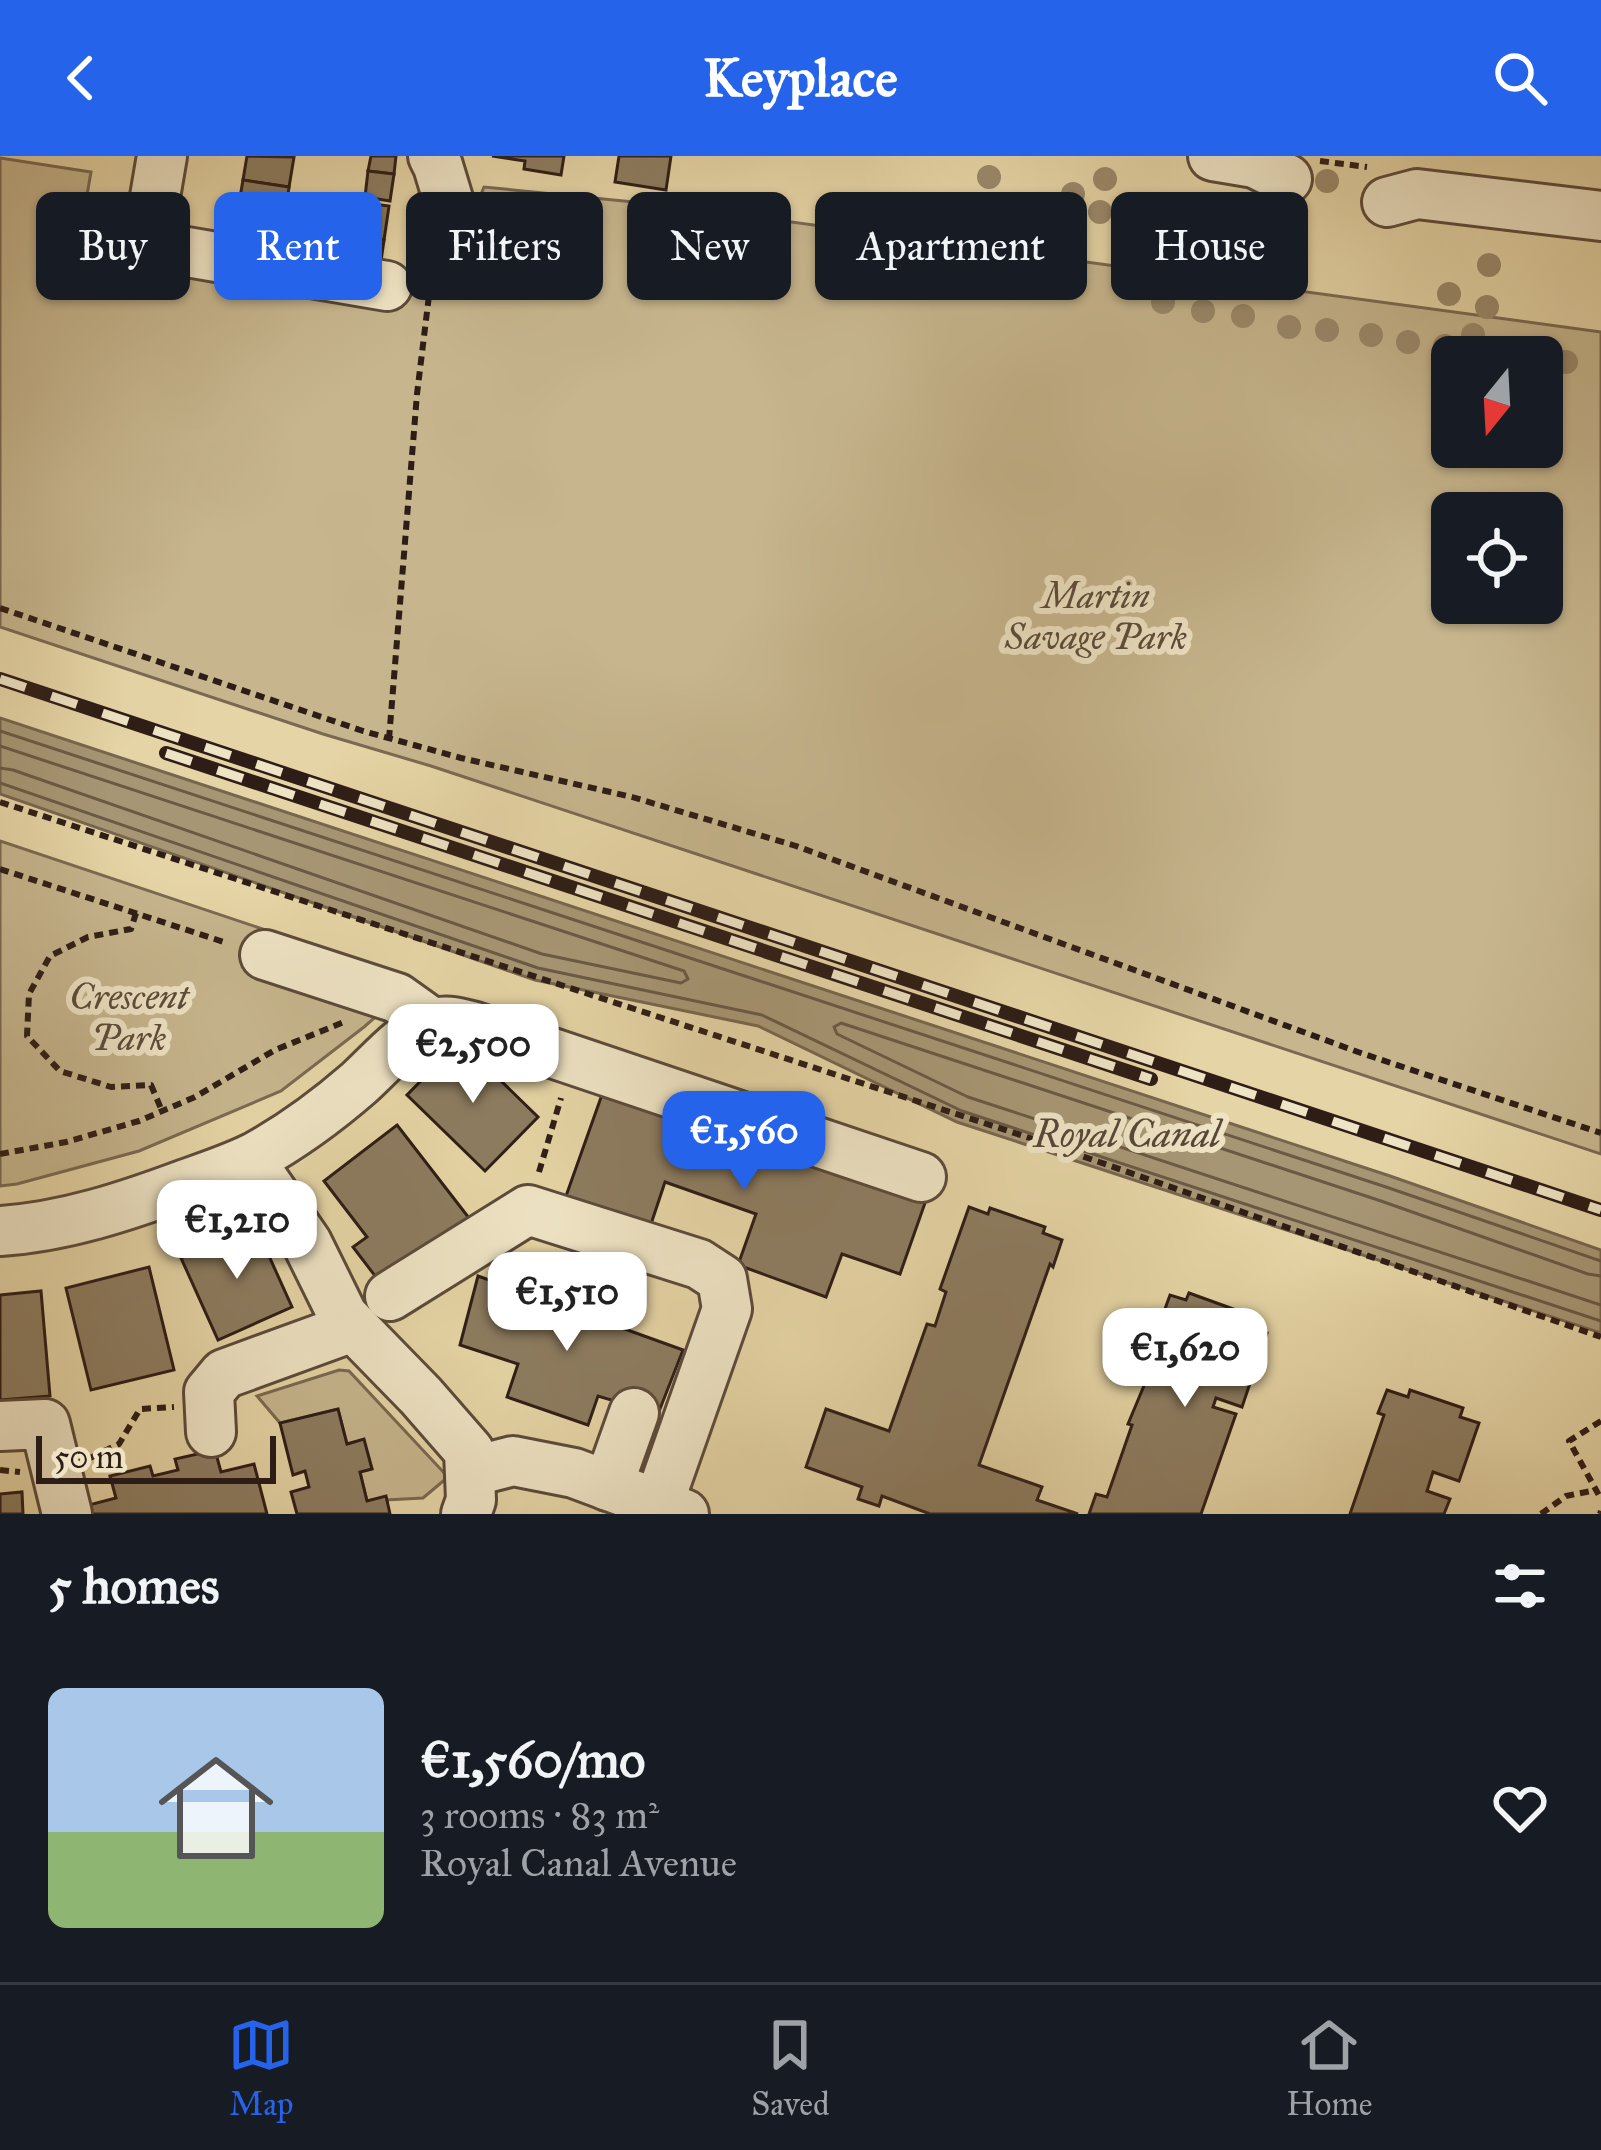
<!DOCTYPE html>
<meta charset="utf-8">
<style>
:root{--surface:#171b24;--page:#242831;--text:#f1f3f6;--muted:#9ea1a6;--line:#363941;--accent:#2563eb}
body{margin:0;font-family:"IM FELL Great Primer",serif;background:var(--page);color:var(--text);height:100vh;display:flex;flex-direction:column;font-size:45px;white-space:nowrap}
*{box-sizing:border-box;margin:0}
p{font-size:39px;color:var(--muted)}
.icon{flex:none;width:66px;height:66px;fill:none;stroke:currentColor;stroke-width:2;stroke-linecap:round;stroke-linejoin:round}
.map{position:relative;height:1358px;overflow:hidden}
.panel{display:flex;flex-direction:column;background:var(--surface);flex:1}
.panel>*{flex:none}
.guide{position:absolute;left:36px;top:36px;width:1530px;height:108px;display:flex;gap:24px}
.needle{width:78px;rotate:198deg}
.controls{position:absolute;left:1431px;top:180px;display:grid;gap:24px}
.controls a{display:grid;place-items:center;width:132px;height:132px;border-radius:18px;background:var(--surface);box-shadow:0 3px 9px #0004;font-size:60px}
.scale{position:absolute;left:36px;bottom:30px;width:240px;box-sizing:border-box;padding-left:12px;border:6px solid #2e1d16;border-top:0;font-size:33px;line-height:42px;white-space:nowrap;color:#2e1d16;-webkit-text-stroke:9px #eee3c4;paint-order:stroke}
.price{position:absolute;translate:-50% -102px;padding:0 27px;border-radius:24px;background:#fff;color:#222;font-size:39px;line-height:78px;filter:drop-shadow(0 3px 6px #0008)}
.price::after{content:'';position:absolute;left:50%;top:72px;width:36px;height:27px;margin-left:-18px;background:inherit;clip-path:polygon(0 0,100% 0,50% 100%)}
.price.on{background:var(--accent);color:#fff}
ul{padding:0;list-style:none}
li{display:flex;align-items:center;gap:36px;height:300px;padding:0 48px}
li+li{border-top:3px solid var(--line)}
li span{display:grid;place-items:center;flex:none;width:336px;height:240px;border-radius:18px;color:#555}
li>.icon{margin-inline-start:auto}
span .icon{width:144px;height:144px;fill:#fffc;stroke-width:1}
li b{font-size:51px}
h2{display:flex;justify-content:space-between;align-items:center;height:144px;padding:0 48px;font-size:51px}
.tag{padding:0 42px;border-radius:18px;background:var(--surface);box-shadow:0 3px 9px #0004;font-size:42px;line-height:108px}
.tag.on{background:var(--accent);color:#fff}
header{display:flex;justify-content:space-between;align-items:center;height:156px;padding:0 48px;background:var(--accent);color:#fff;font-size:54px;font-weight:800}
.tabs{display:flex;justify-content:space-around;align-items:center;height:168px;border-top:3px solid var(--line);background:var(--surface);font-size:33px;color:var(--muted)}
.tabs a{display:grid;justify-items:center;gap:6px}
.tabs .on{color:var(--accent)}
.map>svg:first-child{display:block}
</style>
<header><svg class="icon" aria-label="back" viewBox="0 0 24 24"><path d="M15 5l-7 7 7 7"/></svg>Keyplace<svg class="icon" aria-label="search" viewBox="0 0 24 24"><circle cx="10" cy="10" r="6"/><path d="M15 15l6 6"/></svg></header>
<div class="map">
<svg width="1601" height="1358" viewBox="0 0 1601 1358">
<rect width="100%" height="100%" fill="#e5d4a5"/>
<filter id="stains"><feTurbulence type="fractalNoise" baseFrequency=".00167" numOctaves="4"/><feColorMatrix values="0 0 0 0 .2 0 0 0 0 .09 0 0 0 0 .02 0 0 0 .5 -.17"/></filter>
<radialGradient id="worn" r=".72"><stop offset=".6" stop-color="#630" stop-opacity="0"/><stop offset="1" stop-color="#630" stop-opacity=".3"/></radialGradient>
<g fill="#c6b58d" stroke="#7a6952" stroke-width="3" fill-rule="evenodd">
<path d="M0 2 91 16 78 90 395 137 458 136 468 70 484 31 674 50 1601 176V998L431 610 323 578 0 471ZM1452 201H1542V291H1452ZM1452 357H1542V447H1452Z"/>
<polygon points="0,685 406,821 397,842 364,871 281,935 139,995 17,1028 0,1030"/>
<polygon points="339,1214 349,1215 448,1321 423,1342 367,1345 360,1316 372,1313 363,1284 347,1288 338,1253 280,1267 257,1240"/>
</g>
<polygon fill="#a79674" stroke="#77664e" stroke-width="3" points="0,562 1390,1020 1601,1094 1601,1177 957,966 758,870 535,824 0,638"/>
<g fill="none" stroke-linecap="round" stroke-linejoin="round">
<g stroke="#6a5a45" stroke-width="3">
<polyline points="0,575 1386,1031 1601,1105"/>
<polyline points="0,590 684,815 688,823 681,827 542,798 13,614 0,612"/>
<polyline points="0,627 538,812 762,859 962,955 1601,1165"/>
<polyline points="1601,1120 1588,1118 1381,1045 841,867 834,871 837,878 968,941 1601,1149"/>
</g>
</g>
<g fill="#8d7c60" stroke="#2e1d16" stroke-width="3">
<polygon points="247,0 294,1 289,31 243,24"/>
<polygon points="371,0 396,0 394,18 368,15"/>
<polygon points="492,0 564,0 561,19 524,13 525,5"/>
<polygon points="619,0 671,0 666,34 615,26"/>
<polygon points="368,15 394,18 390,45 365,41"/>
<polygon points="243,24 289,31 285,61 238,53"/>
<polygon points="365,47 389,50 384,84 360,81"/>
<polygon points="238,53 285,61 280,91 234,83"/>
<polygon points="360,81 384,84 379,119 355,115"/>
<polygon points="460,885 538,961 485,1015 407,939"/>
<polygon points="604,933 925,1047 900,1118 842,1098 826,1141 738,1109 756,1058 665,1026 650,1071 566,1040"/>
<polygon points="397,969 469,1062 382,1129 353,1091 367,1081 324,1025"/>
<polygon points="969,1051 988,1058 990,1052 1045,1071 1043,1077 1062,1084 1053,1111 1050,1108 979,1309 1042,1331 1037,1344 1078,1358 930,1358 882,1340 879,1350 858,1343 862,1331 806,1311 826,1253 889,1275 927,1168 935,1170 946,1136 940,1133"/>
<polygon points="255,1069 292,1151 218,1184 181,1102"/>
<polygon points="149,1111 174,1214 91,1234 66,1132"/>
<polygon points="478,1120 683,1194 658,1258 598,1240 588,1269 507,1241 518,1208 460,1189"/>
<polygon points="41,1135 50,1240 0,1244 0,1139"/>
<polygon points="1189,1137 1258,1162 1254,1172 1267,1177 1242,1251 1216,1242 1213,1251 1236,1258 1201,1358 1089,1358 1096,1338 1107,1341 1132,1269 1128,1268 1156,1201 1153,1200 1161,1176 1157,1175 1170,1139 1186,1144"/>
<polygon points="1387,1234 1408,1241 1410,1234 1463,1252 1460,1261 1479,1267 1459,1325 1433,1316 1427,1335 1450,1343 1444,1358 1350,1358 1384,1259 1378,1257"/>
<polygon points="338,1253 347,1288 364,1283 372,1313 360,1316 367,1345 386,1340 390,1358 297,1358 291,1336 309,1331 305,1315 293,1319 280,1267"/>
<polygon points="215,1294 221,1316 254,1308 267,1358 87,1358 85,1350 116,1342 110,1320 150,1310 153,1320 178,1314 175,1303"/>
<polygon points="22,1336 23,1358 0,1358 0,1338"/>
</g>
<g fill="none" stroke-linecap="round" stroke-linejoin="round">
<defs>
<g id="minor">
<polyline points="162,0 149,76 181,95 387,130"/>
<polyline points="433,0 438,10 451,53 438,54"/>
<polyline points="1213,0 1255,7 1287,23"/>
<polyline points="1387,46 1417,38 1601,60"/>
<polyline points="265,799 397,842 432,867"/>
<polyline points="250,1004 307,1087 343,1160 421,1240 469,1295 471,1344 466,1358"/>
<path d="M0 1075C64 1071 127 1050 186 1028 209 1020 233 1012 255 1001 291 981 328 954 359 927 381 907 403 880 430 869 445 862 459 867 475 871L921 1021"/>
<polyline points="390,1140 528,1054 699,1108 722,1123 727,1153 658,1349"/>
<polyline points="0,1270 45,1268 67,1358"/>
<polyline points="211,1276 209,1236 224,1218 353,1171"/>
<polyline points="470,1316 513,1305 574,1317 684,1358"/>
<polyline points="608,1330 634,1257"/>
</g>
</defs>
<use href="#minor" stroke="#5c4b3a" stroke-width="54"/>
<g stroke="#2e1d16" stroke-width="6" stroke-dasharray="9 6" stroke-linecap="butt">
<polyline points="1320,5 1367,11"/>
<polyline points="0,452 363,575 461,602 632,641 796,690 1358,896 1601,977"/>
<polyline points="389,583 417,238 435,90"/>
<polyline points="0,646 1036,984 1601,1181"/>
<polyline points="0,713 227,787"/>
<polyline points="136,757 131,773 88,781 50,800 29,838 27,880 60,915 111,931 151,929 162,955"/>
<polyline points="0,998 66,986 139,965 195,941 275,894 344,866"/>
<polyline points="539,1016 561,942"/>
<polyline points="1601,1265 1569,1285 1601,1343"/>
<polyline points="90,1302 119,1288 140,1253 174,1251"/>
<polyline points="0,1314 20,1316"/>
<polyline points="1541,1358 1566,1340 1596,1334"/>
<polyline points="1600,1358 1601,1355"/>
</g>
<use href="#minor" stroke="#eee3c4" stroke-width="48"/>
<defs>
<g id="rail">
<polyline points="0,523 1601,1054"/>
<polyline points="166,597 1151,923"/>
</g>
</defs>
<use href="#rail" stroke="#2e1d16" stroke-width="14"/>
<use href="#rail" stroke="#eee3c4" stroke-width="9" stroke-dasharray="27" stroke-linecap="butt"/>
</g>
<g fill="#9a896a">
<circle cx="989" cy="21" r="12"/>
<circle cx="1105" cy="23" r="12"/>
<circle cx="1327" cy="25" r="12"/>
<circle cx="1073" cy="38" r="12"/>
<circle cx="1135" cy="48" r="12"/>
<circle cx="912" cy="55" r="12"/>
<circle cx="1100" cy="56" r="12"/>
<circle cx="1489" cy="109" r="12"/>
<circle cx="1449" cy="138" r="12"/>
<circle cx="1163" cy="146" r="12"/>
<circle cx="1487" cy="151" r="12"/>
<circle cx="1203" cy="155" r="12"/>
<circle cx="1243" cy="160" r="12"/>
<circle cx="1289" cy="171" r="12"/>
<circle cx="1327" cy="174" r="12"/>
<circle cx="1371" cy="179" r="12"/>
<circle cx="1473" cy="179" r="12"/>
<circle cx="1408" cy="186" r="12"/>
<circle cx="1445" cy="190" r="12"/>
<circle cx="1566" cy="206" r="12"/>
</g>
<g text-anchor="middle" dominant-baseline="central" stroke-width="12" stroke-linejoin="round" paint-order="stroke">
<g font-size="36" font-style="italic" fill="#5c4b3a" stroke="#eee3c4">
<text x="1096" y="440">Martin<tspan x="1096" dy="41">Savage Park</tspan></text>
<text x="129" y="841">Crescent<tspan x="129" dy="41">Park</tspan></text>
</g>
<g font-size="39" font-style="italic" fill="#584737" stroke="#eee3c4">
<text x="1127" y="978">Royal Canal</text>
</g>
</g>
<rect width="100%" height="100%" filter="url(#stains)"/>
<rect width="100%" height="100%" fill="url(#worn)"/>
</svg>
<div class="controls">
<a><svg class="needle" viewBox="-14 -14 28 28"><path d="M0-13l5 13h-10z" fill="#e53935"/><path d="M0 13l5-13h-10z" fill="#9ea1a6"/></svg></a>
<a><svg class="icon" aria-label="locate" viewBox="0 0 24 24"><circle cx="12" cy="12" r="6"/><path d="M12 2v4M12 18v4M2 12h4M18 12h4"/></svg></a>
</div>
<div class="scale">50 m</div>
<b class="price" style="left:473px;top:950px">€2,500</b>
<b class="price on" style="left:744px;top:1037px">€1,560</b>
<b class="price" style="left:237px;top:1126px">€1,210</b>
<b class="price" style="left:567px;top:1198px">€1,510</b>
<b class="price" style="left:1185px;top:1254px">€1,620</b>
<div class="guide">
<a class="tag">Buy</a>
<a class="tag on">Rent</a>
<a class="tag">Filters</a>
<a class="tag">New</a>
<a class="tag">Apartment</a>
<a class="tag">House</a>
</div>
</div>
<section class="panel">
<h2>5 homes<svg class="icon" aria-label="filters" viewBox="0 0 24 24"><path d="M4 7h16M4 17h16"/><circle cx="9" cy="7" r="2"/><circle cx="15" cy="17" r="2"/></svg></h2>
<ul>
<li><span style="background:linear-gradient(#a9c7e8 60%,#8fb573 0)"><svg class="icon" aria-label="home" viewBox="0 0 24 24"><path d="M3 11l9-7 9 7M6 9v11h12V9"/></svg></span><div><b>€1,560/mo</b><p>3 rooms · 83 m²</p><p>Royal Canal Avenue</p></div><svg class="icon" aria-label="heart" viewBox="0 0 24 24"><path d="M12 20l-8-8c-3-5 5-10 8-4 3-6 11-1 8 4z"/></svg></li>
</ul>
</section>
<nav class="tabs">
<a class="on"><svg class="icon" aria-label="map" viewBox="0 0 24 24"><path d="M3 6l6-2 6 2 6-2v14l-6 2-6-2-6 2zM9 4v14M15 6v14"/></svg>Map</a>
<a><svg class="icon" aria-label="saved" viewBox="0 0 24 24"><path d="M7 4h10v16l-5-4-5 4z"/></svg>Saved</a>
<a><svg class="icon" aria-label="home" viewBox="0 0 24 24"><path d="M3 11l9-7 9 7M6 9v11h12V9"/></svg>Home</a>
</nav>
